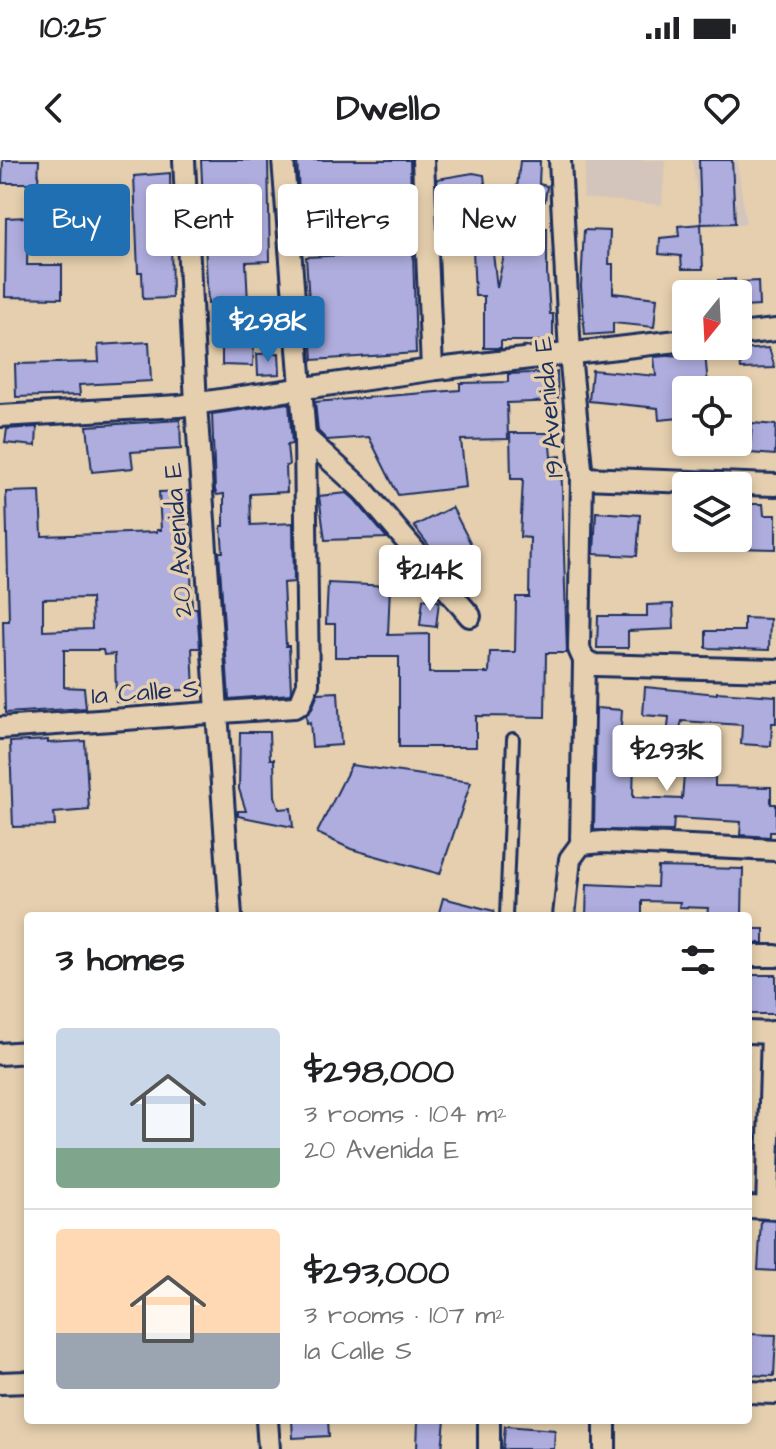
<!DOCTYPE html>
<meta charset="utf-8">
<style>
:root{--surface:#fff;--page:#f2f2f2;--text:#202124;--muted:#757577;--line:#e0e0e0;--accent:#1f6fb2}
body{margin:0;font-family:"Architects Daughter",sans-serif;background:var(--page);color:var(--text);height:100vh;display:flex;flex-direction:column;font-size:30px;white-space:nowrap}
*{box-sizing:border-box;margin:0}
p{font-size:26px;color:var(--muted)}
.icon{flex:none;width:44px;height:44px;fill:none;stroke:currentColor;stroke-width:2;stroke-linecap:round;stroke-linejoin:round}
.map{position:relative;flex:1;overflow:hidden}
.drawer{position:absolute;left:24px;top:752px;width:728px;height:512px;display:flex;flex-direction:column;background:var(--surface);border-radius:8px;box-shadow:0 4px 12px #0003}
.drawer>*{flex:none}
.top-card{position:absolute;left:24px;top:24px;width:728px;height:72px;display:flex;gap:16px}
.needle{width:52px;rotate:198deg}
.tools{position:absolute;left:672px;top:120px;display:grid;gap:16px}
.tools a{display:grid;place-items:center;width:80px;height:80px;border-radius:8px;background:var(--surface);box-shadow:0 4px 12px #0003;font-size:40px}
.price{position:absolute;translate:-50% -68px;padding:0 18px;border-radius:8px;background:#fff;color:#222;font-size:26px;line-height:52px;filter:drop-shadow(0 2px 4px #0008)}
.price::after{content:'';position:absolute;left:50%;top:48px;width:24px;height:18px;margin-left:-12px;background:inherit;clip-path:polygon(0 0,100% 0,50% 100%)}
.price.active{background:var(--accent);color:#fff}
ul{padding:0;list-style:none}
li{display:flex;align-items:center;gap:24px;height:200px;padding:0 32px}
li+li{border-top:2px solid var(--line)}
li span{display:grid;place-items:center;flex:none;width:224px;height:160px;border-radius:8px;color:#555}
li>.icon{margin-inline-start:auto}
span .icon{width:96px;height:96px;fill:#fffc;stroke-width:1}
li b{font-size:34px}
h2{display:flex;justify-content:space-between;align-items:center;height:96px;padding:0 32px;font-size:34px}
.tag{padding:0 28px;border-radius:8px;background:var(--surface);box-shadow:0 4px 12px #0003;font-size:28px;line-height:72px}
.tag.active{background:var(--accent);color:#fff}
.status{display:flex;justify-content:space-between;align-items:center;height:56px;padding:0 40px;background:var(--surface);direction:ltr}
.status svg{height:22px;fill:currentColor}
header{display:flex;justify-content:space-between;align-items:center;height:104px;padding:0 32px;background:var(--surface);font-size:36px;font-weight:800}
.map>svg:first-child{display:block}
</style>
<div class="status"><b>10:25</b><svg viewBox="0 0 49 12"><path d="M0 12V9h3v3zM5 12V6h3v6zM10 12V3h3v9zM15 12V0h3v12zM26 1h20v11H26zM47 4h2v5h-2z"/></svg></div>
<header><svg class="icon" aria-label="back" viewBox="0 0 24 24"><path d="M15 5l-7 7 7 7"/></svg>Dwello<svg class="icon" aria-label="heart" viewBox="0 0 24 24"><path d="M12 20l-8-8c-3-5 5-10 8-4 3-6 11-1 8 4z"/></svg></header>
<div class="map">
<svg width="776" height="1289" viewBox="0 0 776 1289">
<rect width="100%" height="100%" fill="#e5cfae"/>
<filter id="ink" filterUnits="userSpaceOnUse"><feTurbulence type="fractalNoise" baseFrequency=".0125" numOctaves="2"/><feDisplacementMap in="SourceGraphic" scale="16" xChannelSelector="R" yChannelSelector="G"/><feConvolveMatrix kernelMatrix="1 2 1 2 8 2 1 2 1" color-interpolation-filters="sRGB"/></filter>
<g filter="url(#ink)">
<g fill="#d4c5bc">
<polygon points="586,0 665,0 662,45 583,38"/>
<polygon points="692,0 737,0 746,64 701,66"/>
</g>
<g fill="#aeadde" stroke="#1b2f5e" stroke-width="2" fill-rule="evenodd">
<polygon points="3,0 39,0 38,23 2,23"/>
<polygon points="201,0 268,0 270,101 246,102 248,143 208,144"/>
<polygon points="297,0 410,0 412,68 301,69"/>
<polygon points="699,0 732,0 735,63 701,64"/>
<polygon points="520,1 540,1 539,24 547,26 545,41 516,37"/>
<polygon points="170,13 172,138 143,139 142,112 138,112 134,16"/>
<polygon points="473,13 484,15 497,128 510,67 547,68 547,113 550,154 553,154 553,181 501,181 501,188 484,188 484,136 475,136 473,89 441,85 445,46 442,46 442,37 438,37 437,19"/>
<polygon points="75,55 77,71 28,68 27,105 62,105 62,138 5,137 6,58"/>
<polygon points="701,64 703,109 682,109 681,96 659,94 660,78 679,76 678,66"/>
<polygon points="584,70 610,71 609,104 613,104 613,133 657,138 654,167 613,163 613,173 585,175 581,126"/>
<polygon points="413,92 416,193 313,200 306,97"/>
<polygon points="735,119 736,134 719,134 718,120"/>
<polygon points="758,121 759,146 743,147 742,122"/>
<polygon points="149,182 151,221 79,225 80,235 16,237 15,204 99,202 98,185"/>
<polygon points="222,183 254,184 253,206 222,205"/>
<polygon points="769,188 775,208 741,209 739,190"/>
<polygon points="279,193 280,214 258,215 257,194"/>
<polygon points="705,193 708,225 677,227 680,258 659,260 658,248 589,241 592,210 656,216 654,197"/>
<polygon points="557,212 558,241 507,243 508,279 461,280 466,327 398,335 369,277 327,280 318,271 315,242 460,230 460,223 508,222 508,214"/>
<polygon points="289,243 292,284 287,285 289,305 286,306 287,332 250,334 251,365 293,363 294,422 283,423 286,486 289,486 291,531 290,534 229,539 219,392 223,392 221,366 224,366 224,334 217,335 215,330 212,254"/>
<polygon points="180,260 181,289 131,292 133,308 92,312 87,266"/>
<polygon points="752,263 776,265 775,295 750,293"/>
<polygon points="37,267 36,286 5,283 7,269"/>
<polygon points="510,273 549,273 551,297 561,296 567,493 546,493 545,557 476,556 476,587 399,587 399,497 335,497 335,464 326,464 328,423 390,426 388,475 429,474 429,513 489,513 490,492 515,492 516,437 529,437 530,378 520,377 523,319 511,319"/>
<path d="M40 331 42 376 157 372V370H161L159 332 189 331 192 448H197L200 488H192L194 530 146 531 147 542H116L115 494 104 495 103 490H64V527L84 528 86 548 5 553 3 461H9L6 332ZM91 438 92 469 43 471V439Z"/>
<polygon points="347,333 355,340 387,378 325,380 319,336"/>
<polygon points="738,344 763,344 764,355 776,355 776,389 738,388"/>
<polygon points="452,347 471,384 440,400 414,366"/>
<polygon points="596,352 640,355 637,396 594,394"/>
<polygon points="423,439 439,441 436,467 420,465"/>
<polygon points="673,444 674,469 628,471 628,488 597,488 598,456 647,456 647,445"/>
<polygon points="744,458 770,459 769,490 706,488 706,471 744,471"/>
<polygon points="645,527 717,534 717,532 776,536 776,563 772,563 771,586 741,584 742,565 682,561 674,590 666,589 669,557 643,555"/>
<polygon points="338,532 341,585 312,587 310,562 307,563 306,555 312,549 318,533"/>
<polygon points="596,548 622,550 620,583 630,583 629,600 634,600 633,637 682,639 684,615 715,617 715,626 771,627 771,644 776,644 776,672 770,672 770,677 740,675 741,662 674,658 673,671 594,670"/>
<polygon points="240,572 269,572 270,599 274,599 275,636 279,649 291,648 293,667 238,656 238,651 246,651 239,629"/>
<polygon points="48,580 48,583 85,581 89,650 54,653 55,666 13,667 10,582"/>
<polygon points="351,605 471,622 440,714 351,689 317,673"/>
<polygon points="658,707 743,709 742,756 707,756 708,748 679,747 680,742 642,741 642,756 586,756 587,724 657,727"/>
<polygon points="443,738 494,751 493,756 438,756"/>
<rect x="748" y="769" width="16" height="14"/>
<rect x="748" y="815" width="28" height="39"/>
<polygon points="761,1060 776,1061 776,1111 758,1110"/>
<polygon points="748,1174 776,1175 774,1216 748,1215"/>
<polygon points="292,1260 328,1260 329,1276 293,1278"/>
<polygon points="418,1260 445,1260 442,1289 417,1289"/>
<polygon points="505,1266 555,1270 554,1289 503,1289"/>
</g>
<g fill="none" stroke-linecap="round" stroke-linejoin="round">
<defs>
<polyline id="lane" points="506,756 513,579"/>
<g id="street">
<polyline points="184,0 196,244 231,756"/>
<polyline points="423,0 432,209"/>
<polyline points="560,0 570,194 582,318 579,489 584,500 595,505 776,510"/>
<polyline points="738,174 776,170"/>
<polyline points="0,256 179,246 437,209 686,180"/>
<polyline points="305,277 364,331 470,456"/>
<polyline points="582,318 776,325"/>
<polyline points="0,568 294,547 300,544 308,524 305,277 283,0"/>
<polyline points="581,684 584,500"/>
<polyline points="564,756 570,699 581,684 603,682 776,690"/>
<polyline points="748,796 776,796"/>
<polyline points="748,872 776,873"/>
<polyline points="0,894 28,892"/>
<polyline points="748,1047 776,1048"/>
<polyline points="767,1048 772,872"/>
<polyline points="0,1223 28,1222"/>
<polyline points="748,1232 776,1233"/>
<polyline points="267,1260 269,1289"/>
<polyline points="489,1289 489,1260"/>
<polyline points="605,1289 605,1260"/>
</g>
</defs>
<use href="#lane" stroke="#1b2f5e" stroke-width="16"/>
<use href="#street" stroke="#1b2f5e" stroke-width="26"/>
<use href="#lane" stroke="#e5cfae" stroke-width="10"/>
<use href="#street" stroke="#e5cfae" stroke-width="20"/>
</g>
</g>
<g text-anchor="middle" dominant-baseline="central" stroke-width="7" stroke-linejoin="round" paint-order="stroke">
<g font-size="26" fill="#1b2f5e" stroke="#e5cfae">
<text transform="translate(549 247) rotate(-95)">19 Avenida E</text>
<text transform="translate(178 380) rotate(-94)">20 Avenida E</text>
<text transform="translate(145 532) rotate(-4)">1a Calle S</text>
</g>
</g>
</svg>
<div class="tools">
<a><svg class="needle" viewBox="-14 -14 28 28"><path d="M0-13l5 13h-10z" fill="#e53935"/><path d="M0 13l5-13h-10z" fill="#757577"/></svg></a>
<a><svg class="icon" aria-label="locate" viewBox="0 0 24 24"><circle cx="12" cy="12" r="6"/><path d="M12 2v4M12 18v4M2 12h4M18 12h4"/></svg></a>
<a><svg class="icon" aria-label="layers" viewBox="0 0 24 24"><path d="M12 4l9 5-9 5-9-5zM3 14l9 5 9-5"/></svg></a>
</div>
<b class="price active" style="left:268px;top:204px">$298K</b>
<b class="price" style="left:430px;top:453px">$214K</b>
<b class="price" style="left:667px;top:633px">$293K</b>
<div class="top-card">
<a class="tag active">Buy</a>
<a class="tag">Rent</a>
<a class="tag">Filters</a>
<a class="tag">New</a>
</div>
<section class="drawer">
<h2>3 homes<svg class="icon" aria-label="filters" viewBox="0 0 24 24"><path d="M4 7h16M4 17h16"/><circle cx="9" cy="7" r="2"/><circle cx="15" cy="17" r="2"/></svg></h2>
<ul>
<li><span style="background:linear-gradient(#c9d6e8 75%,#7fa58c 0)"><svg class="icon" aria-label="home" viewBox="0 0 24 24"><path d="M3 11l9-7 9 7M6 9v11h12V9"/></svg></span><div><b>$298,000</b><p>3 rooms · 104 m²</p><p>20 Avenida E</p></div></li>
<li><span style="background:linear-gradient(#ffd9b3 65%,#9aa5b1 0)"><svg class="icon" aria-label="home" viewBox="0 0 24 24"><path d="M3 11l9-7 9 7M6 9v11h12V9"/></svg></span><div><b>$293,000</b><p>3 rooms · 107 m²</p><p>1a Calle S</p></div></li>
</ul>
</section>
</div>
